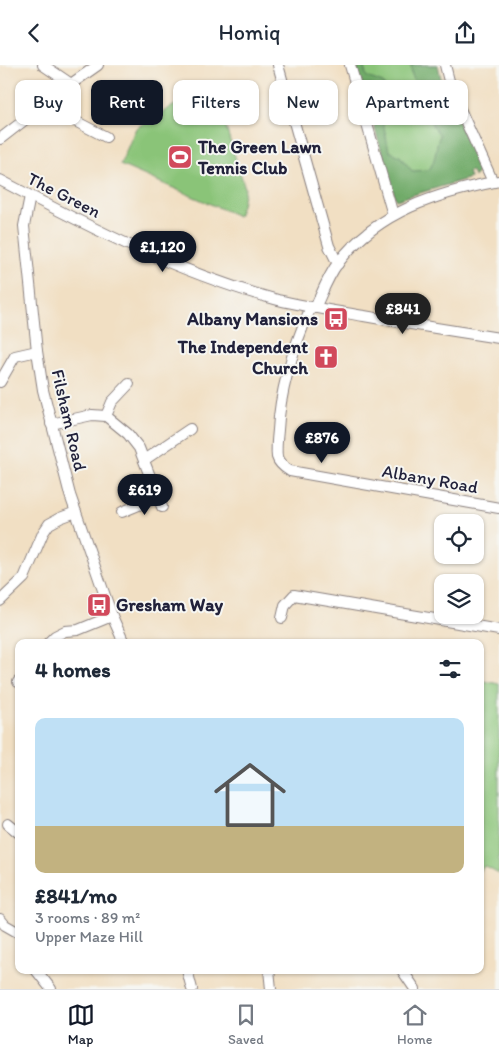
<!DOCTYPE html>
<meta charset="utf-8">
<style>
:root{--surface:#fff;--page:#f6f6f7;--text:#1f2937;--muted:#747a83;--line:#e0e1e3;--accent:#111827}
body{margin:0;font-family:Itim,sans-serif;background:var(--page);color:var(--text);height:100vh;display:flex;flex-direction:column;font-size:19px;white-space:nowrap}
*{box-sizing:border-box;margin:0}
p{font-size:16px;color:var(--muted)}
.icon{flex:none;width:28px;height:28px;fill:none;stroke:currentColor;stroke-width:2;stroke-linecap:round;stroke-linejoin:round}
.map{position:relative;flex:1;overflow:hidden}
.panel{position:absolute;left:15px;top:574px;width:469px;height:335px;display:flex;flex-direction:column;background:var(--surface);border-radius:10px;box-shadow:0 1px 4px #0004}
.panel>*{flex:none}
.banner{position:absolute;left:15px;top:15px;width:470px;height:45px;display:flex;gap:10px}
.buttons{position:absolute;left:434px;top:449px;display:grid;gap:10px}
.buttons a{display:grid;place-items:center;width:50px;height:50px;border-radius:10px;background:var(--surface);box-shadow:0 1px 4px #0004;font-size:25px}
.price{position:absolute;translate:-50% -42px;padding:0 11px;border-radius:18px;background:var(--accent);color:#fff;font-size:16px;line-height:32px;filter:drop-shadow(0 1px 2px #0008)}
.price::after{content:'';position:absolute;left:50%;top:30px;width:15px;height:11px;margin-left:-8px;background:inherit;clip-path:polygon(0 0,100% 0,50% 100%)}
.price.selected{background:#222;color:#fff}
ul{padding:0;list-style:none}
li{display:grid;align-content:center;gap:10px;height:265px;padding:0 20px}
li span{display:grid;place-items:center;height:155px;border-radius:10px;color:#555}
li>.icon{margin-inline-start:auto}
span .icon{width:90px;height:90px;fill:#fffc;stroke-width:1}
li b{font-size:21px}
h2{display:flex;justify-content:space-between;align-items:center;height:60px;padding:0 20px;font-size:21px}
.pill{padding:0 18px;border-radius:10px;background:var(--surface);box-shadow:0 1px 4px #0004;font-size:18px;line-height:45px}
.pill.selected{background:var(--accent);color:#fff}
header{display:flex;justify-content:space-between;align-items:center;height:65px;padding:0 20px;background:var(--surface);font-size:22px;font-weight:600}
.tab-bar{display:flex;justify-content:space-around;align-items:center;height:70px;border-top:1px solid var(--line);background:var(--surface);font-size:14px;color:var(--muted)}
.tab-bar a{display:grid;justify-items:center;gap:2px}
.tab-bar .selected{color:var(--accent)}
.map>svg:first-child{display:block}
</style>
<header><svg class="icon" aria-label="back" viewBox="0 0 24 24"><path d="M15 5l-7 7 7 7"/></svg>Homiq<svg class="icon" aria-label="share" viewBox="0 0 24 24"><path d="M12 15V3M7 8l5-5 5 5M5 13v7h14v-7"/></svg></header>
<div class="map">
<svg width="499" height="924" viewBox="0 0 499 924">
<rect width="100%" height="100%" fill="#f6f6f2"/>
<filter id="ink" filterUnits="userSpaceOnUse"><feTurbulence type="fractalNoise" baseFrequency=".02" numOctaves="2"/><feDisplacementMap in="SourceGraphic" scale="10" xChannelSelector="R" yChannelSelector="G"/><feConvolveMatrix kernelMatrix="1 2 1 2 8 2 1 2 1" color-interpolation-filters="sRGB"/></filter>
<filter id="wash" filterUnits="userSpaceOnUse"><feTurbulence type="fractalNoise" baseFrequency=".0096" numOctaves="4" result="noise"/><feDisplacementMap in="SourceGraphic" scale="20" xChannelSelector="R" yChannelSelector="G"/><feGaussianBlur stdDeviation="1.12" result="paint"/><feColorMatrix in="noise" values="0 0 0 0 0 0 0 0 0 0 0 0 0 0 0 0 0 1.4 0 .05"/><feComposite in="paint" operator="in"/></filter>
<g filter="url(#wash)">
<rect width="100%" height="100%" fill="#f1dfc3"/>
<g fill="#8ac478" stroke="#56735a">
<polygon points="356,0 438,0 444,28 479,101 479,106 474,112 472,106 468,107 470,113 396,135"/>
<polygon points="212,18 245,123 242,140 238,151 120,100 136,63"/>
<polygon points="480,615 499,619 499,809 484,801 480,807"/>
</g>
<path fill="#6faa68" stroke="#486652" d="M356 0H363L367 12 383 18 386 24 379 38 389 86 400 91 412 106 429 105C438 91 434 84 440 70L432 60 431 43 419 27 412 10 411 0H438L444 28 479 101V106L474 112 472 106 468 107 470 113 396 135Z"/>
</g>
<g filter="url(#ink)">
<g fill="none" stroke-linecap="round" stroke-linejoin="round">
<defs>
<g id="minor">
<polyline points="43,0 71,19"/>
<polyline points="278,0 329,181 338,199"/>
<polyline points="350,0 393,150"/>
<polyline points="445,0 451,24 493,117"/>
<polyline points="44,40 106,72"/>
<polyline points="0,74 71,19 98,0"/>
<path d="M0 115C89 162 180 209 278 235 307 242 335 246 364 251 409 259 454 266 499 273"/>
<polyline points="30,131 24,161 37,286 43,325 70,430 112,551 124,578"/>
<path d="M311 242C294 281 280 322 278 365 277 374 276 384 277 392 279 399 285 403 290 406L499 443"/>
<path d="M315 243C322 228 328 211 338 198 378 146 437 128 499 116"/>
<polyline points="0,317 15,291 37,286"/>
<polyline points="106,351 112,337 129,319"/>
<polyline points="51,359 92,350 106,351 128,369 139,383 162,442"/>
<polyline points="144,395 190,364"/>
<polyline points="122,447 158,432"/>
<polyline points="0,536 24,513 43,468 49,459 60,453 76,447"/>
<polyline points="282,553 285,540 294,530 499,565"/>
<polyline points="48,578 55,571 65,566 78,565 112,551"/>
<polyline points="18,617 19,616"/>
<polyline points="8,759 19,768"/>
<polyline points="0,854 5,860 19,868"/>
<polyline points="36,905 51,924"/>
<polyline points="187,905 192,924"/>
<polyline points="269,905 271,924"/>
<polyline points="402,905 415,924"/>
</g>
</defs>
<use href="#minor" stroke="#8a807f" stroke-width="12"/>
<use href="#minor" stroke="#fff" stroke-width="10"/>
</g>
</g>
<defs>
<symbol id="stadium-square" viewBox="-11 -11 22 22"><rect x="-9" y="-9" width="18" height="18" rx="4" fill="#d1495b" stroke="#f6f6f2"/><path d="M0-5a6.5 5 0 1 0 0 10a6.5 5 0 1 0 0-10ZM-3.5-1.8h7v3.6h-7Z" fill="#fff"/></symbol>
<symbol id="bus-square" viewBox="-11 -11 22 22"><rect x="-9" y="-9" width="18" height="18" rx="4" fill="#d1495b" stroke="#f6f6f2"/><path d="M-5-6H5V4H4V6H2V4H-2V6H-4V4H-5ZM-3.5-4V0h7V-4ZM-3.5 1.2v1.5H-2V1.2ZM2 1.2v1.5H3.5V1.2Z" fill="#fff"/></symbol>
<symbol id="church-square" viewBox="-11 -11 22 22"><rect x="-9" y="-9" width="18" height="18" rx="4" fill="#d1495b" stroke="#f6f6f2"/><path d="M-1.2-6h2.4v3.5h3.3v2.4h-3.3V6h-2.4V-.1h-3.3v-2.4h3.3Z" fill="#fff"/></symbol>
</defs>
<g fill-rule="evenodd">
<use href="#stadium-square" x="166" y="78" width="28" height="28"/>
<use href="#bus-square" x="322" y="240" width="28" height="28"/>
<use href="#church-square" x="312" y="278" width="28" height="28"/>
<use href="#bus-square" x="85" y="526" width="28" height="28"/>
</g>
<g text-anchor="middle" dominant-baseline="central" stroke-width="4" stroke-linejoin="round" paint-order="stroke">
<g font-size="18" font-weight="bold" fill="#22223b" stroke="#f6f6f2" text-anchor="start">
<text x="198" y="82">The Green Lawn<tspan x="198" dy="21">Tennis Club</tspan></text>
<text x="318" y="254" text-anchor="end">Albany Mansions</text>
<text x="308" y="282" text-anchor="end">The Independent<tspan x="308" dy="21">Church</tspan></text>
<text x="116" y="540">Gresham Way</text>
</g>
<g font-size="18" fill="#22223b" stroke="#f6f6f2">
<text transform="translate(64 130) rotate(27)">The Green</text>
<text transform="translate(69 355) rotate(77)">Filsham Road</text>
<text transform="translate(430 414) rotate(10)">Albany Road</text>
</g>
</g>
</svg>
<div class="buttons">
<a><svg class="icon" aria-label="locate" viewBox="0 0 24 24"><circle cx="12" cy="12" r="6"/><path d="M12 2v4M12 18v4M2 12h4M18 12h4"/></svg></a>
<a><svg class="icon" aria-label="layers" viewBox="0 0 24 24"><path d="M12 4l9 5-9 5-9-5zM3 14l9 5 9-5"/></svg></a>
</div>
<b class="price" style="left:163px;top:208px">£1,120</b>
<b class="price selected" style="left:403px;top:270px">£841</b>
<b class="price" style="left:322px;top:399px">£876</b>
<b class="price" style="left:145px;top:451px">£619</b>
<div class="banner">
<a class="pill">Buy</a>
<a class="pill selected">Rent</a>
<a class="pill">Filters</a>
<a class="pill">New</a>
<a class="pill">Apartment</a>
</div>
<section class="panel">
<h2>4 homes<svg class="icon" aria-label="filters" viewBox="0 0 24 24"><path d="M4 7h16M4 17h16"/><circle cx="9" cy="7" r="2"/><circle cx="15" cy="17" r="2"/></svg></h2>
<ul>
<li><span style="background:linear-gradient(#bfe0f5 70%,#c2b280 0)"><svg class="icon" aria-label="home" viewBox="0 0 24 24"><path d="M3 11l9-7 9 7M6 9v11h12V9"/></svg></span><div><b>£841/mo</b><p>3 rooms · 89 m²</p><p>Upper Maze Hill</p></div></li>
</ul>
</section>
</div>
<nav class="tab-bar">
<a class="selected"><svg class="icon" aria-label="map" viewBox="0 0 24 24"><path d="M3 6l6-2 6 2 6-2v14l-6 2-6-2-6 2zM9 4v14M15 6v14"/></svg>Map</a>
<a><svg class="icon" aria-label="saved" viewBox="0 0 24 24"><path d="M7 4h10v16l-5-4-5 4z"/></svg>Saved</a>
<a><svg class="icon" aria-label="home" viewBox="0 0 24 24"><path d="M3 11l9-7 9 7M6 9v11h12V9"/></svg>Home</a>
</nav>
